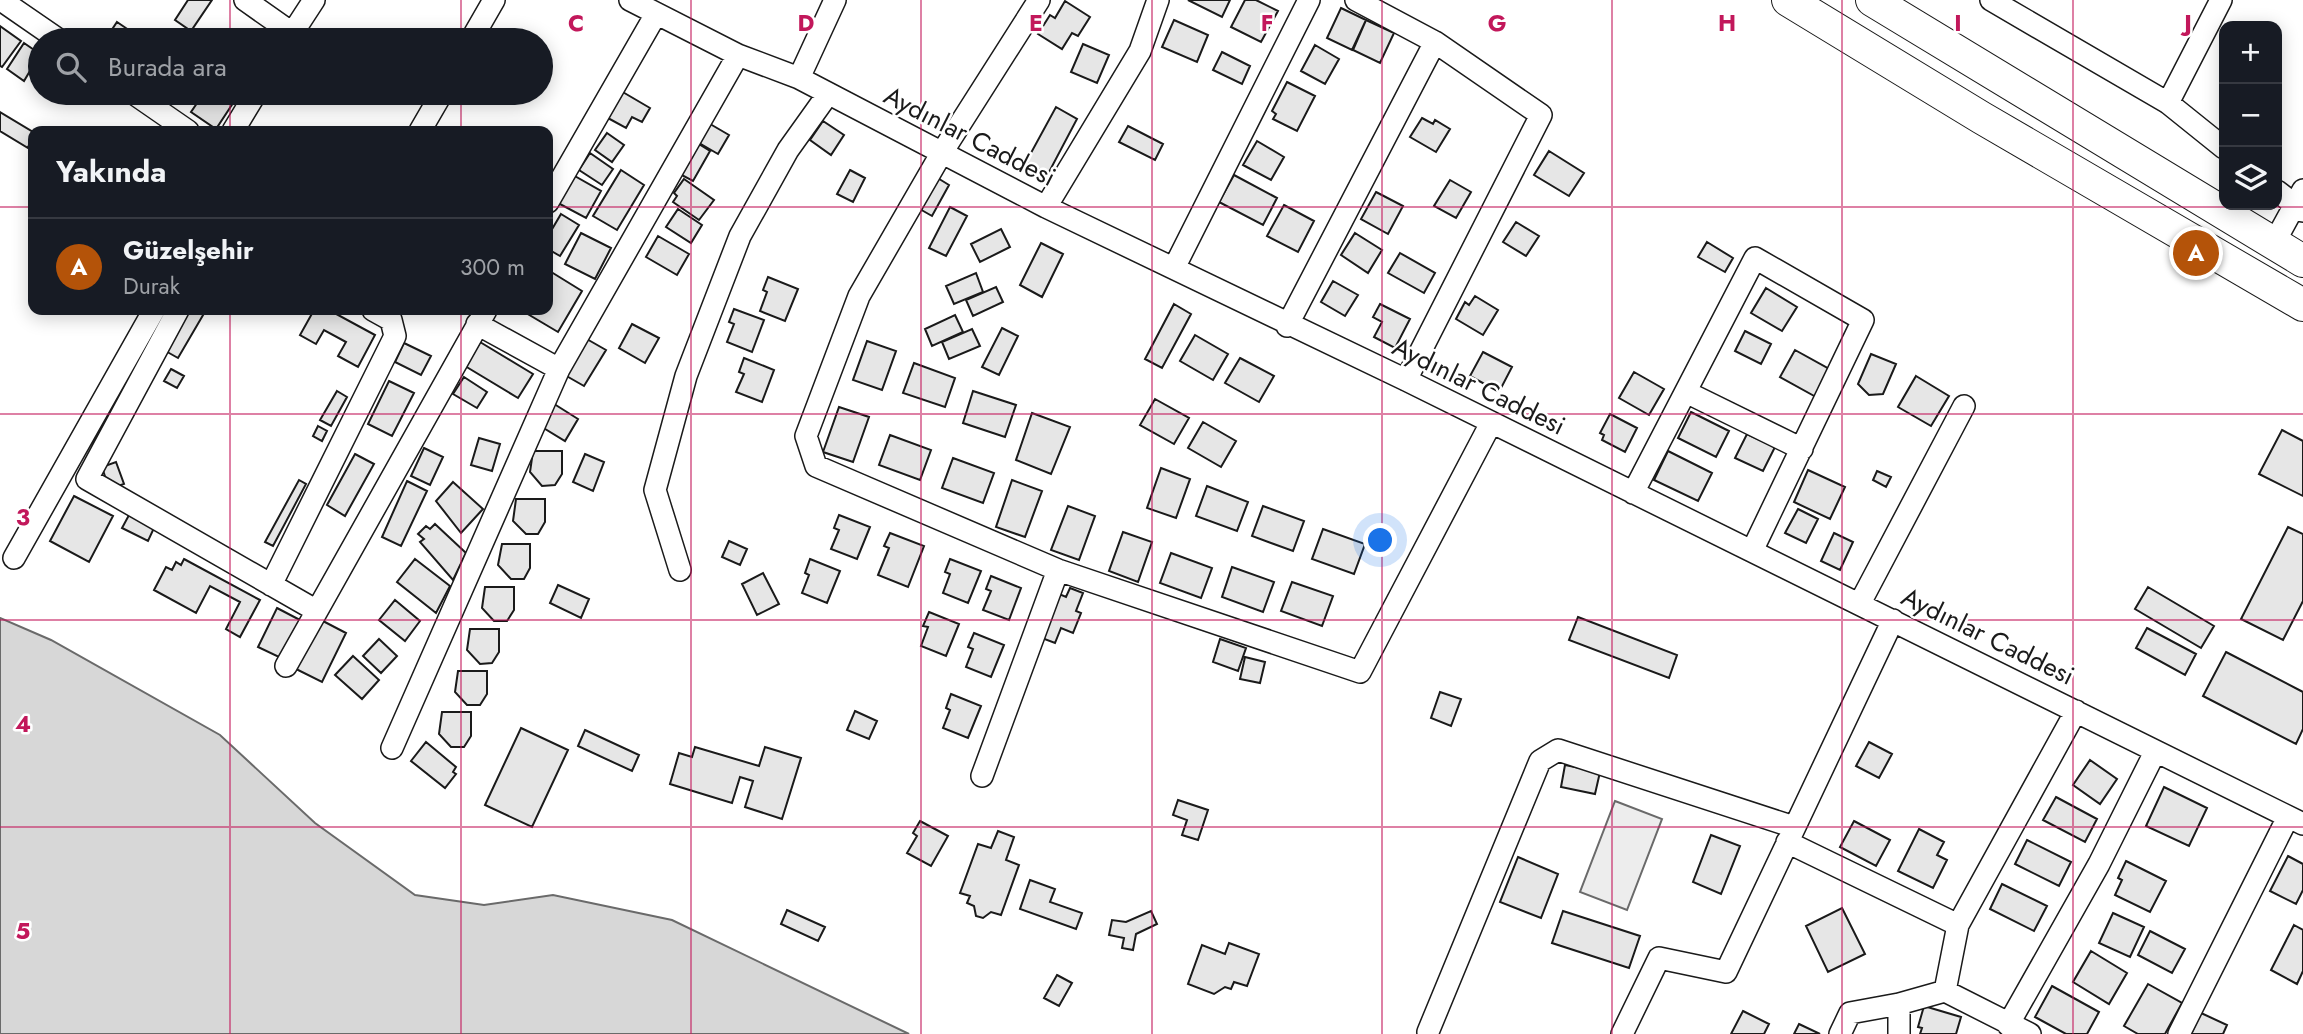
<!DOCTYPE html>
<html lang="tr">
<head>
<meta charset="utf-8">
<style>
  body { margin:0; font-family:Jost,sans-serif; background:#242831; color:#f1f3f6 }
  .controls { position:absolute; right:21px; top:21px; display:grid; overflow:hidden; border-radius:14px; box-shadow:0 4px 18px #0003 }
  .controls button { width:63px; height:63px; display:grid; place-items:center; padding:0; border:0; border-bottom:2px solid #363941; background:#171b24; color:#f1f3f6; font:35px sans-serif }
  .you { position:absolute; left:1381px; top:541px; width:24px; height:24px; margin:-18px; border:5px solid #fff; border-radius:50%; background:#1a73e8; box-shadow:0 0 0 10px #1a73e833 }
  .badge { display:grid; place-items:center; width:46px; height:46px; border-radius:50%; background:#b45309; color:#fff; font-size:23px; font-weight:700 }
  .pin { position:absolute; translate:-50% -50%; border:4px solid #fff; box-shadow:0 2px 7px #0006 }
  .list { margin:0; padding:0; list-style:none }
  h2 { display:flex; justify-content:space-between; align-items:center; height:91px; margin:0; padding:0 28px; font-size:30px }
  h2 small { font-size:23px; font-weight:400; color:#9ea1a6 }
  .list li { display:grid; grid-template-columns:46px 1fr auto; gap:21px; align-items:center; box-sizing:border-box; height:98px; padding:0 28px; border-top:2px solid #363941 }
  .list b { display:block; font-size:26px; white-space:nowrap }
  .list p { margin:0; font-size:23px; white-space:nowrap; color:#9ea1a6 }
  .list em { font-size:23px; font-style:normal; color:#9ea1a6 }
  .icon { flex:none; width:38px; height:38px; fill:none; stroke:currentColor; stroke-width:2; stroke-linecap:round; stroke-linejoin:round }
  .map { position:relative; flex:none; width:2303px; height:1034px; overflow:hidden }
  .search { position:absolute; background:#171b24; box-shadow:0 4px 18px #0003; left:28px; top:28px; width:525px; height:77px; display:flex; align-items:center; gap:18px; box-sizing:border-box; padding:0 24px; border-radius:38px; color:#9ea1a6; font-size:26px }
  .panel { position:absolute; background:#171b24; box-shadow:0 4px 18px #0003; left:28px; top:126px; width:525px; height:189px; border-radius:14px }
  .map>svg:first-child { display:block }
</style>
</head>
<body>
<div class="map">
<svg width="2303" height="1034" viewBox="0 0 2303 1034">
  <rect width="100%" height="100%" fill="#fff"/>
  <path fill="#ededed" stroke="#6a6a6a" stroke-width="2" d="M1615,801L1662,819L1627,910L1580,892Z"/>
  <path fill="#d7d7d7" stroke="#6a6a6a" stroke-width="2" d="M0,618L51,640L220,735L315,823L415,895L484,905L553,895L672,920L909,1034H0Z"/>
  <path fill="#e6e6e6" stroke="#1a1a1a" stroke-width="2" d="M188,0H212L191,31L175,20Z
    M1188,0H1230L1222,17Z
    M1245,0H1256L1278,11L1261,42L1231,27Z
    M1065,1L1090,17L1078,36L1072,33L1062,49L1038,34L1050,15L1055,18Z
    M1341,8L1366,20L1352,50L1327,38Z
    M1174,20L1208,35L1197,62L1162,47Z
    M1366,20L1394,33L1380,63L1353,50Z
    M117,22L142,39V40H105Z
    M0,26L21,41L2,67L0,66Z
    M24,43L40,54L24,81L7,69Z
    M1083,44L1109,55L1097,83L1071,72Z
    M1315,45L1339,59L1325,84L1301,71Z
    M1222,52L1250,66L1242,84L1213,70Z
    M1287,82L1315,96L1297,131L1273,119L1276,114L1272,111Z
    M621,91L650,108L642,122L632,117L626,128L606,117Z
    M204,93L239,94L216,129L191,112Z
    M1056,107L1077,119L1048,174L1026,162Z
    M0,112L33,132L28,148L0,131Z
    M1422,118L1433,124L1435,120L1450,129L1436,152L1410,137Z
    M705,121L729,135L718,154L694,140Z
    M823,121L844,135L831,155L810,140Z
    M1128,126L1163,144L1155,160L1119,142Z
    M607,133L624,145L612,162L595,150Z
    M694,141L710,151L693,181L676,172Z
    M1257,141L1284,157L1271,180L1243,165Z
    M1549,151L1584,173L1569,196L1534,175Z
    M590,153L613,169L602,185L579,170Z
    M621,170L644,185L617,230L593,216Z
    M850,170L865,178L853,202L837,194Z
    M573,175L601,191L586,218L558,203Z
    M1234,175L1277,198L1263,225L1219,202Z
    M936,177L949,185L932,216L918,208Z
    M684,179L714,200L699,220L673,202L677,196L674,193Z
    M1450,180L1471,192L1456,218L1434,206Z
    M1376,192L1403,206L1388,234L1361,219Z
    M1284,205L1314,221L1298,252L1267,236Z
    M950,207L967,216L946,256L929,248Z
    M678,209L702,225L691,243L666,227Z
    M561,214L579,225L560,256L548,249V236Z
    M1516,222L1539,236L1526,256L1503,242Z
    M1001,229L1010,247L980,262L971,244Z
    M581,233L611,248L595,279L565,264Z
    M1355,233L1382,250L1368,273L1341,255Z
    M658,236L689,254L677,275L646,257Z
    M1707,242L1733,258L1725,272L1698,257Z
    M1041,243L1063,254L1042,297L1020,285Z
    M1400,253L1435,273L1424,293L1388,273Z
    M548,270L582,291L558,332L521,310H548Z
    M976,273L983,292L954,304L946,286Z
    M768,277L798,289L785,321L760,311L767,292L763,290Z
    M1333,281L1358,295L1345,316L1321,302Z
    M996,287L1003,302L973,316L966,300Z
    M1766,288L1797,307L1782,331L1751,313Z
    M1475,296L1498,310L1483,335L1456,319L1465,302L1469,305Z
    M1174,304L1191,314L1162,368L1145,359Z
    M1380,304L1410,319L1395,348L1374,337L1382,322L1373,317Z
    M734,309L764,320L752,352L727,342L734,324L729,322Z
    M185,310H206L178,358L162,349Z
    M314,310H329L375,335L358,367L338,356L346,342L324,330L316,344L300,335Z
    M955,315L963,332L932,346L925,329Z
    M632,324L659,338L645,363L619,348Z
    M1002,328L1018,336L999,375L982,367Z
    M972,329L980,346L949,359L942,342Z
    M1745,331L1771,344L1761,364L1735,351Z
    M1195,335L1228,354L1213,380L1180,361Z
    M585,338L606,350L584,386L563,374Z
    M867,341L896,351L882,390L853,380Z
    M480,342L533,374L518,398L465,366Z
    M404,343L431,356L421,375L395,362Z
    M1795,350L1831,370L1816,397L1780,377Z
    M1483,352L1512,367L1499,392L1470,376Z
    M1871,354L1896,364L1883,394L1869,395L1858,384Z
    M744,358L774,370L762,402L736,392L744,374L739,372Z
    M1240,358L1274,376L1259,402L1225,383Z
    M914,363L955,378L945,407L903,393Z
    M171,369L184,376L177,388L164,381Z
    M1634,372L1664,389L1649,415L1619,398Z
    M1916,376L1949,396L1931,426L1898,407Z
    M464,377L487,392L477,408L453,394Z
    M389,381L414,393L392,436L368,424Z
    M337,391L347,397L331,426L320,420Z
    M973,391L1016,405L1005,437L963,423Z
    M1155,399L1189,418L1174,444L1140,425Z
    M551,402L578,419L565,441L537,424Z
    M839,407L869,417L853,462L823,452Z
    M1691,412L1729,431L1716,457L1678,438Z
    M1032,413L1070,427L1051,474L1016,460Z
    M1610,414L1637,428L1625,452L1602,440L1604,435L1600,433Z
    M1203,422L1236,441L1221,467L1188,448Z
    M318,426L327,431L322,441L313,436Z
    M2282,430L2303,441V496L2259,474Z
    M1747,434L1775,447L1763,471L1735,458Z
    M890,435L931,450L920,480L879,465Z
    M479,438L500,444L492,471L471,465Z
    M424,448L443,457L430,485L411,476Z
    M533,451H562V474L555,485L542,486L530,472Z
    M1668,451L1712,473L1698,501L1654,480Z
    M355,454L374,464L345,516L327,505Z
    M585,454L604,462L593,491L573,482Z
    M953,458L994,473L983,503L942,488Z
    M116,462L124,484L109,489L102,467Z
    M1161,468L1190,479L1176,518L1147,508Z
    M1808,470L1845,487L1830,519L1794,502Z
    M1877,471L1891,477L1886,487L1873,480Z
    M299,480L306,484L273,546L265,542Z
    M1012,480L1042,491L1025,537L996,527Z
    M407,481L427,491L401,546L382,537Z
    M453,482L483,509L461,533L436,501Z
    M1207,486L1248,502L1237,531L1196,516Z
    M74,496L113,516L89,562L50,541Z
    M516,499H545V522L538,534H526L513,521Z
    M1068,506L1095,516L1079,560L1051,550Z
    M1263,506L1304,521L1293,551L1252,536Z
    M1798,509L1818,519L1806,543L1785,533Z
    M129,515L154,528L148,541L122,528Z
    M839,515L870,527L857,559L831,549L839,530L834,528Z
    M435,524L466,553L453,580L420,542L424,539L418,534L426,526L430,529Z
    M2288,527L2303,534V601L2283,640L2241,619Z
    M1323,529L1365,544L1354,574L1312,559Z
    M1123,532L1152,542L1138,582L1109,571Z
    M890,533L924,546L908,587L878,575L889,548L884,546Z
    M1834,533L1853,542L1840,570L1821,561Z
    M729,541L747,549L740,565L722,557Z
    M502,544H530V568L524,579H511L498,565Z
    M1171,553L1212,568L1201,598L1160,583Z
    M184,559L260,600L240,637L226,629L240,602L210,586L196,613L154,590L166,567L172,570L176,562L181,565Z
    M415,559L450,586L436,613L397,582Z
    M810,559L840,571L827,603L802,593L809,575L805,573Z
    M950,559L981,571L968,603L943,593L950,574L945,572Z
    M1232,567L1274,582L1263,612L1222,597Z
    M763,573L779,604L757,615L742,584Z
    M991,576L1021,588L1009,620L983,610L991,591L986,589Z
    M1292,582L1333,596L1322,626L1281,611Z
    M558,585L589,599L581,618L550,603Z
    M485,587H514V610L507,621H494L482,608Z
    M2148,587L2214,626L2201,648L2135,609Z
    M1070,588L1083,593L1076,611L1081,613L1073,633L1061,628L1055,643L1039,637L1057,593L1066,597Z
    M395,600L420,621L405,641L379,620Z
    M277,608L300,620L281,658L258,647Z
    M929,612L959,624L946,656L921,646L928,627L923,626Z
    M1578,617L1677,655L1669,678L1569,640Z
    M321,620L346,633L322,682L296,669Z
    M2147,628L2196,654L2185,675L2136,648Z
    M470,629H499V652L492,663L480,664L467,650Z
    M974,633L1004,645L991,677L966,667L973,649L968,647Z
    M379,639L397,656L381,673L363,656Z
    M1220,639L1246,648L1238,671L1213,662Z
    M2226,652L2303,692V729L2296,744L2203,696Z
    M353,656L379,680L362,699L335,675Z
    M1245,657L1265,662L1260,683L1240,679Z
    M458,671H487V694L480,705H467L455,692Z
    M1440,692L1461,699L1451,726L1431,718Z
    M951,694L981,706L968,738L943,728L950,710L946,708Z
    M855,711L877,721L869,739L847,730Z
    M442,712H471V736L464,747H451L439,734Z
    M521,728L568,750L532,827L485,805Z
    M585,730L639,755L632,771L578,746Z
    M426,742L456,767L453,772L456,774L445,788L411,761Z
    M1869,742L1892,754L1879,778L1856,766Z
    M695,747L759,766L765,747L801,758L782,819L745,807L753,781L740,777L732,803L670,784L679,753L692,757Z
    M2090,760L2117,779L2100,804L2073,785Z
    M1565,765L1600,772L1595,794L1561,787Z
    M2164,787L2207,808L2189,846L2146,826Z
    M2056,797L2097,819L2085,842L2043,820Z
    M1178,800L1208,810L1198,840L1182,835L1187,820L1173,815Z
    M920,821L948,836L931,866L907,853L917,836L913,833Z
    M1854,821L1890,840L1876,866L1840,847Z
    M1919,829L1944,842L1937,855L1947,860L1933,888L1898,871Z
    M998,831L1014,837L1006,860L1019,865L1001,915L991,912L983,918L976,916L974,906L967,903L970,896L960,893L978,844L991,848Z
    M1711,835L1740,846L1721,894L1693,882Z
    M2027,840L2071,862L2059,886L2015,864Z
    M2288,856L2303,864V890L2296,904L2270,891Z
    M1518,857L1558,874L1541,918L1500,902Z
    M2126,861L2166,881L2150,912L2115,895L2122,880L2118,878Z
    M1030,880L1055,889L1050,902L1082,913L1076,929L1020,909Z
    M2002,884L2047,906L2034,931L1990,909Z
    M1842,908L1865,954L1828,972L1806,926Z
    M787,910L825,927L818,941L781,924Z
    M1151,911L1157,924L1136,934L1133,950L1122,948L1124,938L1109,935L1112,920L1126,922Z
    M1563,911L1640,936L1629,968L1552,943Z
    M2113,913L2144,927L2130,957L2099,943Z
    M2294,925L2303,930V971L2297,984L2271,970Z
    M2150,931L2185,949L2172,973L2138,955Z
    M1229,943L1259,954L1247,986L1234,982L1231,989L1225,987L1214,994L1188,984L1202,945L1225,954Z
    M2091,951L2127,973L2109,1004L2073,982Z
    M1057,975L1072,983L1059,1006L1044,998Z
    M2148,984L2182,1003L2165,1034H2138L2124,1026Z
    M2052,986L2099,1012L2087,1034H2066L2035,1017Z
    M1924,1006L1961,1017L1956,1034H1920L1922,1028L1918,1027Z
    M1743,1011L1769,1024L1764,1034H1731Z
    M2201,1013L2227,1025L2223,1034H2191Z
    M1799,1024L1820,1034H1794Z"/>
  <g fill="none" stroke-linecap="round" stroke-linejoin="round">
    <g stroke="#1a1a1a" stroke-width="24">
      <path id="minor" d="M1,0L59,40
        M245,0L292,33
        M630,0L738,55L799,78L1046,207L1406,380L2303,824
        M1039,0L941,154L859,296L806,436L816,466L1058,570L1360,672L1491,423
        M1356,0L1435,42L1541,115L1406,380
        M1991,0L2168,103L2224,148
        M288,40L314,0
        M471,40L494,0
        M799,78L835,0
        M133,93L188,131
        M2168,103L2221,0
        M233,131L256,93
        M420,131L442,93
        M2277,191L2303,211
        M548,202L656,14
        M1046,207L1140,51L1158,0
        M2274,243L2303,190
        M1174,268L1309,0
        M178,310L87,479L317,611
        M1287,326L1435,42
        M559,369L738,55
        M1686,392L1802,449
        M1633,493L1755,258L1863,320L1752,551
        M14,558L154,310
        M680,570L655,490L686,376L740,236L788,150L828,94
        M271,585L395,336L391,320L373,310
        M1860,603L1964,406
        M286,666L486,310
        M392,748L559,369L477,324
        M982,776L1058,570
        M1787,842L1958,925
        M1945,991L2030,1034
        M2008,1025L2099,864L2155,752
        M1428,1032L1540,761L1558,750L1794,827
        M1622,1034L1659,958L1726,972L1893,620
        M1840,1034L1850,1013L1899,1004
        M1899,1034V1004L1945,991L1958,925L2076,711
        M2179,1034L2288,817"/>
    </g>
    <g stroke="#1a1a1a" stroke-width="34">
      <path id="highway" d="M1788,0L1982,118L2303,305
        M1872,0L2303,261"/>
    </g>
    <use href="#minor" stroke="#fff" stroke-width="21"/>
    <use href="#highway" stroke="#fff" stroke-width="32"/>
  </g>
  <path fill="none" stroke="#c2185b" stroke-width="2" stroke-opacity="0.55" d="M230,0V40M461,0V40M691,0V1034M921,0V1034M1152,0V1034M1382,0V1034M1612,0V1034M1842,0V1034M2073,0V1034M230,93V131M461,93V131M0,207H33M548,207H2303M230,310V1034M461,310V1034M0,414H2303M0,620H2303M0,827H2303"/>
  <g text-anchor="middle" stroke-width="5" stroke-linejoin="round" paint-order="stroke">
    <g font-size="26" fill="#1a1a1a" stroke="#fff">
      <text transform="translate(970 136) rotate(27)" y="9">Aydınlar Caddesi</text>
      <text transform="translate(1479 386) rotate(26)" y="9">Aydınlar Caddesi</text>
      <text transform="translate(1988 636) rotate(26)" y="9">Aydınlar Caddesi</text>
    </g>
  </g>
  <g font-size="23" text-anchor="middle" font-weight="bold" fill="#c2185b" stroke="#fff" stroke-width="5" stroke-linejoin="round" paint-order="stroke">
    <text x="576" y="31">C</text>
    <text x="806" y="31">D</text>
    <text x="1036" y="31">E</text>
    <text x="1267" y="31">F</text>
    <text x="1497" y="31">G</text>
    <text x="1727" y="31">H</text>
    <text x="1958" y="31">I</text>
    <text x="2188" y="31">J</text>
    <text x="23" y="525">3</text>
    <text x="23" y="732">4</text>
    <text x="23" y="939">5</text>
  </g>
</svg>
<div class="controls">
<button>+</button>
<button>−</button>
<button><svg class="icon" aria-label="layers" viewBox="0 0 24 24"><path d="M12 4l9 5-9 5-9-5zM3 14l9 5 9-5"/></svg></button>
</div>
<div class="you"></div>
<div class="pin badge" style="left:2196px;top:253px">A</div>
<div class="search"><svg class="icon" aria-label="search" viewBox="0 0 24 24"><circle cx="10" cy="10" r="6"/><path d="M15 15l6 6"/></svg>Burada ara</div>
<section class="panel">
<h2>Yakında<small></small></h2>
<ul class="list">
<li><span class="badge">A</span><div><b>Güzelşehir</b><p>Durak</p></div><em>300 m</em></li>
</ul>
</section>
</div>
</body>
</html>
